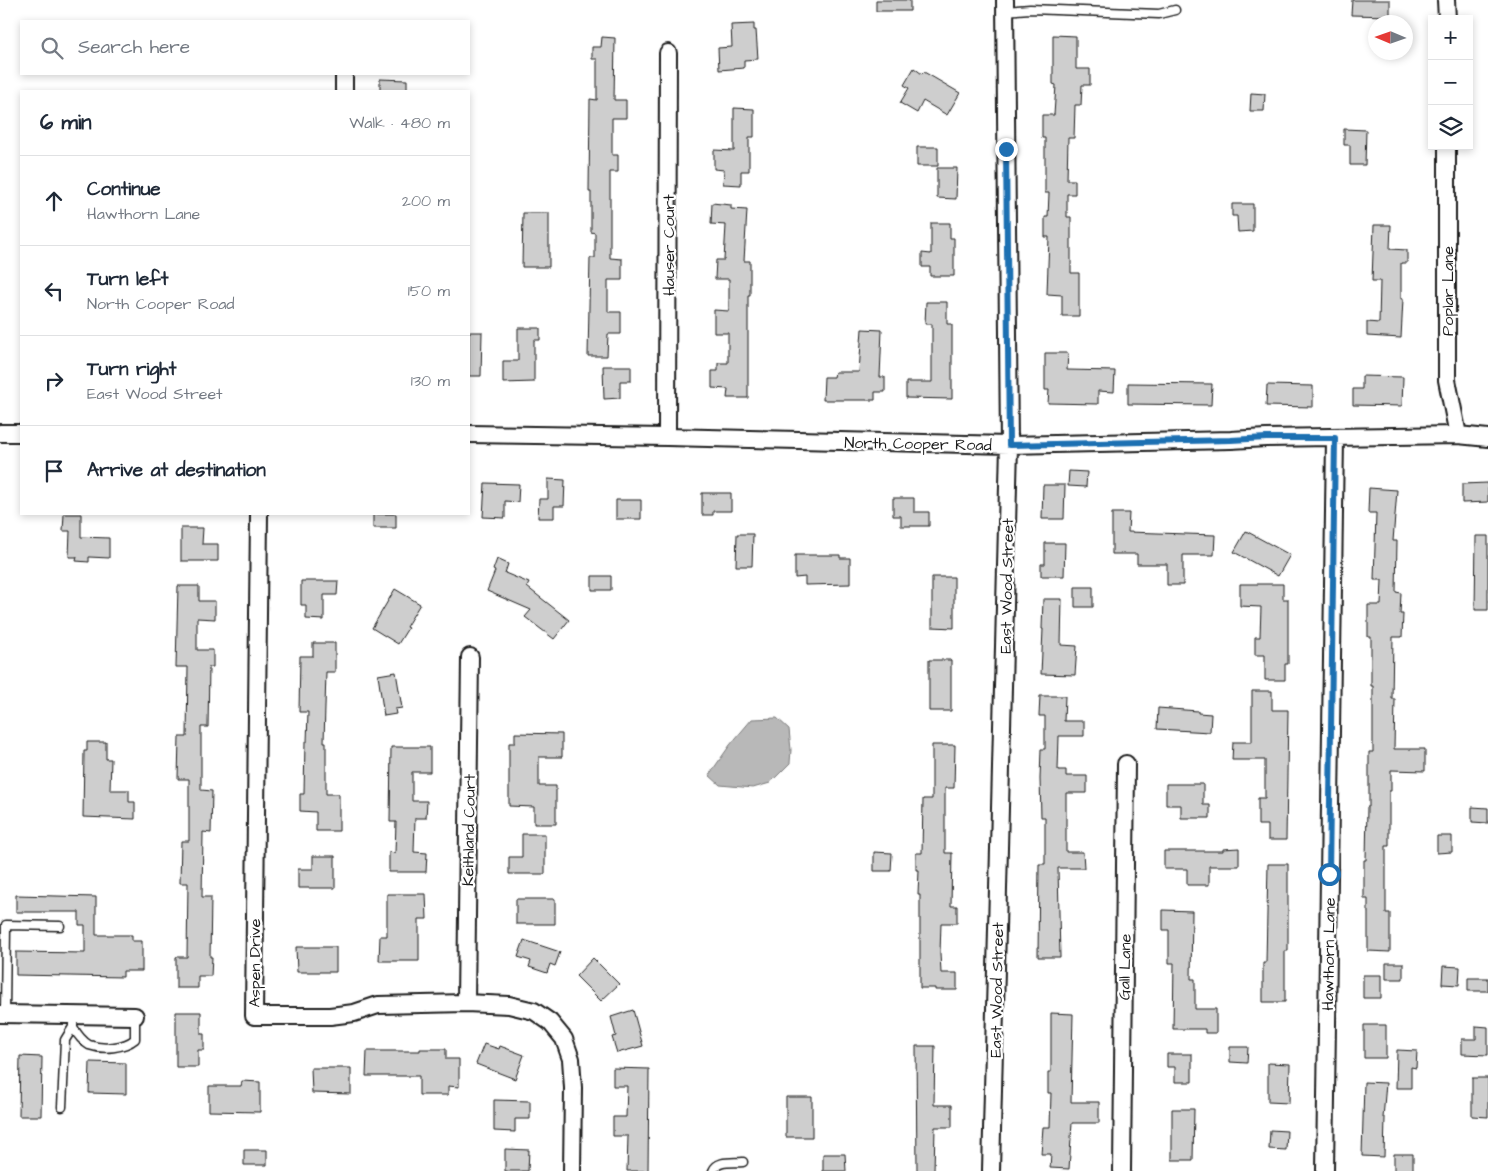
<!DOCTYPE html>
<html lang="en">
<head>
<meta charset="utf-8">
<style>
  body { margin:0; font-family:"Architects Daughter",sans-serif; background:#f6f6f7; color:#1f2937 }
  .controls { position:absolute; right:15px; top:15px; display:grid; overflow:hidden; border-radius:0px; box-shadow:0 2px 8px #0003 }
  .controls button { width:45px; height:45px; display:grid; place-items:center; padding:0; border:0; border-bottom:1px solid #e0e1e3; background:#fff; color:#1f2937; font:25px sans-serif }
  .compass { position:absolute; left:1368px; top:15px; width:45px; height:45px; border-radius:50%; background:#fff; box-shadow:0 2px 8px #0003; rotate:272deg }
  .stop { position:absolute; width:15px; height:15px; margin:-11px; border:4px solid #1f6fb2; border-radius:50%; background:#fff }
  .stop.end { background:#1f6fb2; border-color:#fff; box-shadow:0 1px 5px #0008 }
  .list { margin:0; padding:0; list-style:none }
  h2 { display:flex; justify-content:space-between; align-items:center; height:65px; margin:0; padding:0 20px; font-size:21px }
  h2 small { font-size:16px; font-weight:400; color:#747a83 }
  .list li { display:grid; grid-template-columns:32px 1fr auto; gap:15px; align-items:center; box-sizing:border-box; height:90px; padding:0 20px; border-top:1px solid #e0e1e3 }
  .list b { display:block; font-size:19px; white-space:nowrap }
  .list p { margin:0; font-size:16px; white-space:nowrap; color:#747a83 }
  .list em { font-size:16px; font-style:normal; color:#747a83 }
  .icon { flex:none; width:28px; height:28px; fill:none; stroke:currentColor; stroke-width:2; stroke-linecap:round; stroke-linejoin:round }
  .map { position:relative; flex:none; width:1488px; height:1171px; overflow:hidden }
  .search { position:absolute; background:#fff; box-shadow:0 2px 8px #0003; left:20px; top:20px; width:450px; height:55px; display:flex; align-items:center; gap:12px; box-sizing:border-box; padding:0 18px; border-radius:0px; color:#747a83; font-size:19px }
  .panel { position:absolute; background:#fff; box-shadow:0 2px 8px #0003; left:20px; top:90px; width:450px; height:425px; border-radius:0px }
  .map>svg:first-child { display:block }
</style>
</head>
<body>
<div class="map">
<svg width="1488" height="1171" viewBox="0 0 1488 1171">
  <rect width="100%" height="100%" fill="#fff"/>
  <filter id="ink" filterUnits="userSpaceOnUse"><feTurbulence type="fractalNoise" baseFrequency=".02" numOctaves="2"/><feDisplacementMap in="SourceGraphic" scale="10" xChannelSelector="R" yChannelSelector="G"/><feConvolveMatrix kernelMatrix="1 2 1 2 8 2 1 2 1" color-interpolation-filters="sRGB"/></filter>
  <g filter="url(#ink)">
    <path fill="#b8b8b8" stroke="#7a7a7a" d="M777,718L789,729L791,750L790,763L770,783L753,788L720,785L709,775L730,745L752,719Z"/>
    <path fill="#cecece" stroke="#1c1c1c" d="M876,0H910V11H876Z
      M1352,0H1390V16L1351,15Z
      M754,24V30H756L758,59L744,60V68L719,70L718,48L732,47L731,25Z
      M1053,35L1076,36V69H1090V85H1082L1081,105H1075L1074,138H1068L1067,180H1075V194H1067V217H1071V273H1079V316H1062V295L1047,294L1049,237H1045V217H1048L1049,193H1045V138H1042V115H1054L1056,85L1053,84Z
      M602,37L615,38L614,100H626V118H612V155H618V172H610V258L622,259V280H608V312H621V334H608L607,356H588L590,258H595V233L591,232V192H589L590,99L597,100V59H592V47H601Z
      M914,68L922,74L924,72L960,93L947,115L923,101L917,113L900,103L909,88L904,85Z
      M380,79L407,80V91H380Z
      M1251,93L1265,94L1264,111H1250Z
      M734,108L754,109V137H749V171H741V185L723,184L724,170L714,169V150L734,151Z
      M1344,129L1366,130L1365,165H1350V145H1344Z
      M917,147H938V166H917Z
      M937,168H957L956,199L937,198Z
      M712,203L731,205V209L747,210L744,261H750V295H748V398H727L728,389L712,388V371H718V363H728V333H714V310L729,311V279H715L716,260H724L726,225L711,224Z
      M1232,204H1253V231L1238,232L1237,216H1232Z
      M523,213H549V267H522Z
      M931,223H950V238H954V276H930V267H922V253L931,254Z
      M1374,225H1391L1390,249L1407,250V263H1401V299H1403L1401,338L1367,336V322L1379,323L1380,281H1372Z
      M926,302H947V324H952V399L906,398V382H932V324H925Z
      M518,328H540V340H534V382L503,383V361H518Z
      M862,329L882,330L880,377H885V392H875V400H823L824,377H834L835,372H859Z
      M469,332H482L481,376H469Z
      M1045,353H1068L1067,370L1115,371L1114,392L1098,391V404L1048,403L1049,390H1045Z
      M603,366H631V381H620V398L604,399Z
      M1362,376L1403,377L1402,406L1353,405V389H1362Z
      M1128,383L1212,384L1211,405L1128,404Z
      M1267,385L1313,386V407L1266,406Z
      M1069,471L1087,472L1086,487L1068,486Z
      M548,479L565,480L564,506H554V518H538L539,499H548Z
      M485,483L519,484L518,502L505,501V518L483,517Z
      M1488,483V502L1462,503V484Z
      M1043,485H1065L1064,519H1042Z
      M1369,488L1397,490L1393,541H1397L1396,592L1401,593L1400,614H1403L1402,637H1393L1392,699H1395L1394,749H1425V771L1391,770V791H1389V846H1386V913H1390V952L1368,951V899H1364V860H1366L1367,807H1369V752H1373V686H1371V637H1368V605H1381L1382,580H1374L1376,513H1368Z
      M702,493H731V511H713V515H702Z
      M893,498H914V512H929V526H901V516H893Z
      M616,500H641V519H616Z
      M1112,513H1129L1128,532L1215,535L1214,555H1183V585H1167V564H1137V554H1112Z
      M64,514H81V537L109,538V558L89,557V562L76,561L77,557H69L70,531H63Z
      M373,514H396V528H373Z
      M181,528H203L202,544H218V561H181Z
      M1246,531L1290,555L1278,576L1234,552Z
      M737,534H753L752,566H736Z
      M1476,536H1488V610H1475Z
      M1045,543H1065L1064,576H1041V564H1045Z
      M795,555H840V558H850V584L805,585V577L795,578Z
      M497,559L508,564L505,573L529,583L527,587L569,620L554,639L525,617L531,610L487,591L495,571L493,570Z
      M592,576H611V590H592Z
      M932,577H954V628L932,627Z
      M301,581H338L337,595H324V620L306,619V605H301Z
      M1240,584H1283V599H1288V664H1285V680H1265V655H1255V637H1260L1261,607L1240,606Z
      M178,586H199V601H215V619L197,618V650H213V667H209L208,727H201V790L212,791L211,833L203,832L202,897H211L210,957H212L211,976H198V988H176V957H187L188,883H180L181,841H189V779H178L179,737H187L188,667H176Z
      M1075,587H1093V607H1075Z
      M395,589L420,604L406,627L408,628L398,644L372,628Z
      M1043,599H1062L1061,645L1077,646L1075,675L1041,674L1043,629H1042Z
      M313,643H335V672H326L324,742H326V794H339V831H316V812L300,811V794H304L305,742H307L308,712H299L300,656H313Z
      M929,660H951V711H929Z
      M396,672L402,708L395,709L396,714L384,716L378,675Z
      M1252,691H1272V710H1288L1286,840H1268V825H1258V798H1265V760H1232L1233,742H1252Z
      M1040,696H1065L1064,721H1084V736H1059L1058,770H1066V776H1087V793H1066V852H1083L1084,868H1058L1060,957H1038L1039,864H1045V817H1041L1040,779L1041,749H1045V716H1039Z
      M1158,708L1198,711V713L1211,714L1210,732L1157,729Z
      M515,733L562,734V757H539V786H556V824H534V807L509,806V743H515Z
      M87,742H106V759H111L110,790H129V802H135V819L83,817L84,751H87Z
      M932,745H955L954,788H945V853H952L951,906H957V923H941L940,953L941,973H957V990H935V988H920V895H918L919,870H916V853H922L923,799H932Z
      M391,747H430V772H412V801H427L426,818H415L414,852L427,853L426,872H389V852L395,853L396,822H390Z
      M1166,784H1203V805H1210V818H1181V805H1166Z
      M1472,807L1488,808V823L1472,822Z
      M522,834H545V874H509V857H522Z
      M1437,836H1452V852L1437,853Z
      M1239,848V866H1209V885H1187V869H1164V851H1223V849Z
      M874,852L892,853L891,871H874Z
      M313,856H335V888H298V869H313Z
      M1268,864H1288V951H1285V1002H1263V963H1266Z
      M387,894H426L427,919H419V961H379L380,936H387Z
      M16,895L96,897V935H132V941H142V971H123V977L16,975V952L85,953V925H79V912H16Z
      M516,899H555V924H516Z
      M1163,910L1192,911L1191,979H1195V1009H1216V1033H1205V1029H1173L1174,963H1169V930H1163Z
      M524,940L560,952L555,966L550,964L547,973L529,967L531,961L518,957Z
      M296,947H336V972H297Z
      M593,958L619,984L601,1001L576,976Z
      M1386,963H1403V979H1386Z
      M1443,966L1460,967L1459,985L1442,984Z
      M1363,975H1381V998H1363Z
      M1468,978H1488V991H1468Z
      M633,1010L643,1046L617,1053L612,1037L616,1036L611,1017Z
      M176,1012H201V1034H204V1050H198V1067H176Z
      M1051,1013L1073,1014L1071,1102H1099V1123H1072L1069,1169L1050,1168L1051,1154H1041L1043,1127H1050L1051,1093H1048V1072H1051Z
      M1364,1025H1386V1058H1364Z
      M1476,1026L1488,1027V1055L1462,1054V1039H1476Z
      M484,1044L499,1049L500,1046L524,1055L515,1079L476,1064Z
      M916,1046H935L934,1105H952V1127H935L934,1171H917Z
      M1230,1047H1248L1247,1063L1230,1062Z
      M420,1049H446V1059H459V1087L448,1086V1095H419V1076H366L367,1051H420Z
      M1397,1050L1417,1051L1416,1068L1411,1067V1088H1396Z
      M1167,1054H1192V1082H1175V1067H1167Z
      M20,1056L42,1057L41,1116H19Z
      M90,1062L126,1063V1094L89,1093Z
      M1268,1063L1290,1064L1289,1103L1268,1102Z
      M311,1068H351V1094L312,1093Z
      M613,1068L649,1069L648,1171H627L628,1136H613V1117H626L627,1086H613Z
      M1472,1078H1488V1117L1472,1116Z
      M242,1081L260,1082V1112L209,1111V1086H241Z
      M1364,1082L1386,1083L1383,1118H1385L1384,1157L1362,1156Z
      M786,1097H812V1137H786Z
      M494,1100L530,1101V1119H515V1132L494,1131Z
      M1172,1109H1194L1193,1160H1172Z
      M1270,1130L1287,1131L1286,1150L1269,1149Z
      M505,1149L529,1150L528,1171H505Z
      M244,1150H267V1165H244Z
      M823,1154H845L846,1171H823Z
      M1394,1154H1413V1171H1394Z"/>
    <g fill="none" stroke-linecap="round" stroke-linejoin="round">
      <g stroke="#1c1c1c" stroke-width="11">
        <path id="lane" d="M1005,11L1030,9L1159,14L1175,10
          M5,1014L6,925L60,926
          M73,1027C77,1034 82,1041 89,1045C103,1050 124,1048 135,1039V1016
          M62,1107L65,1040L73,1027V1024
          M713,1171C717,1160 732,1163 743,1162"/>
      </g>
      <g stroke="#1c1c1c" stroke-width="20">
        <path id="street" d="M1446,0L1447,19
          M344,91V74
          M1447,146V380L1458,435
          M0,433H21
          M469,434L667,437L1009,445L1231,440L1266,438L1458,435L1488,438
          M667,437L668,53
          M259,514L254,1016H330L354,1013L378,1005L466,1003L509,1005L534,1011L550,1022L564,1039L571,1059L573,1088L572,1171
          M466,1003L470,657
          M0,1014L135,1016
          M991,1171L1009,445L1005,0
          M1122,1171L1126,764
          M1325,1171L1335,438"/>
      </g>
      <use href="#lane" stroke="#fff" stroke-width="8"/>
      <use href="#street" stroke="#fff" stroke-width="16"/>
    </g>
  </g>
  <g fill="none" stroke-linecap="round" stroke-linejoin="round" filter="url(#ink)">
    <path stroke="#1f6fb2" stroke-width="6" d="M1006,149L1009,445L1231,440L1266,438H1335L1329,874"/>
  </g>
  <g text-anchor="middle" stroke-width="4.5" stroke-linejoin="round" paint-order="stroke">
    <g font-size="16" fill="#1c1c1c" stroke="#fff">
      <text transform="translate(668 245) rotate(-90)" y="6">Hauser Court</text>
      <text transform="translate(1447 291) rotate(-90)" y="6">Poplar Lane</text>
      <text transform="translate(918 443) rotate(1)" y="6">North Cooper Road</text>
      <text transform="translate(1006 586) rotate(-89)" y="6">East Wood Street</text>
      <text transform="translate(468 830) rotate(-89)" y="6">Keithland Court</text>
      <text transform="translate(1328 954) rotate(-89)" y="6">Hawthorn Lane</text>
      <text transform="translate(254 963) rotate(-90)" y="6">Aspen Drive</text>
      <text transform="translate(1124 967) rotate(-89)" y="6">Gall Lane</text>
      <text transform="translate(996 990) rotate(-89)" y="6">East Wood Street</text>
    </g>
  </g>
</svg>
<div class="controls">
<button>+</button>
<button>−</button>
<button><svg class="icon" aria-label="layers" viewBox="0 0 24 24"><path d="M12 4l9 5-9 5-9-5zM3 14l9 5 9-5"/></svg></button>
</div>
<svg class="compass" viewBox="-18 -18 36 36"><path d="M0-13l5 13h-10z" fill="#e53935"/><path d="M0 13l5-13h-10z" fill="#747a83"/></svg>
<div class="stop" style="left:1329px;top:874px"></div>
<div class="stop end" style="left:1006px;top:149px"></div>
<div class="search"><svg class="icon" aria-label="search" viewBox="0 0 24 24"><circle cx="10" cy="10" r="6"/><path d="M15 15l6 6"/></svg>Search here</div>
<section class="panel">
<h2>6 min<small>Walk · 480 m</small></h2>
<ul class="list">
<li><svg class="icon" aria-label="ahead" viewBox="0 0 24 24"><path d="M12 20V5M6 11l6-6 6 6"/></svg><div><b>Continue</b><p>Hawthorn Lane</p></div><em>200 m</em></li>
<li><svg class="icon" aria-label="left" viewBox="0 0 24 24"><path d="M17 20v-9H6M10 6l-5 5 5 5"/></svg><div><b>Turn left</b><p>North Cooper Road</p></div><em>150 m</em></li>
<li><svg class="icon" aria-label="right" viewBox="0 0 24 24"><path d="M7 20v-9h11M14 6l5 5-5 5"/></svg><div><b>Turn right</b><p>East Wood Street</p></div><em>130 m</em></li>
<li><svg class="icon" aria-label="arrive" viewBox="0 0 24 24"><path d="M6 21V4h12l-3 4 3 4H6"/></svg><div><b>Arrive at destination</b></div></li>
</ul>
</section>
</div>
</body>
</html>
